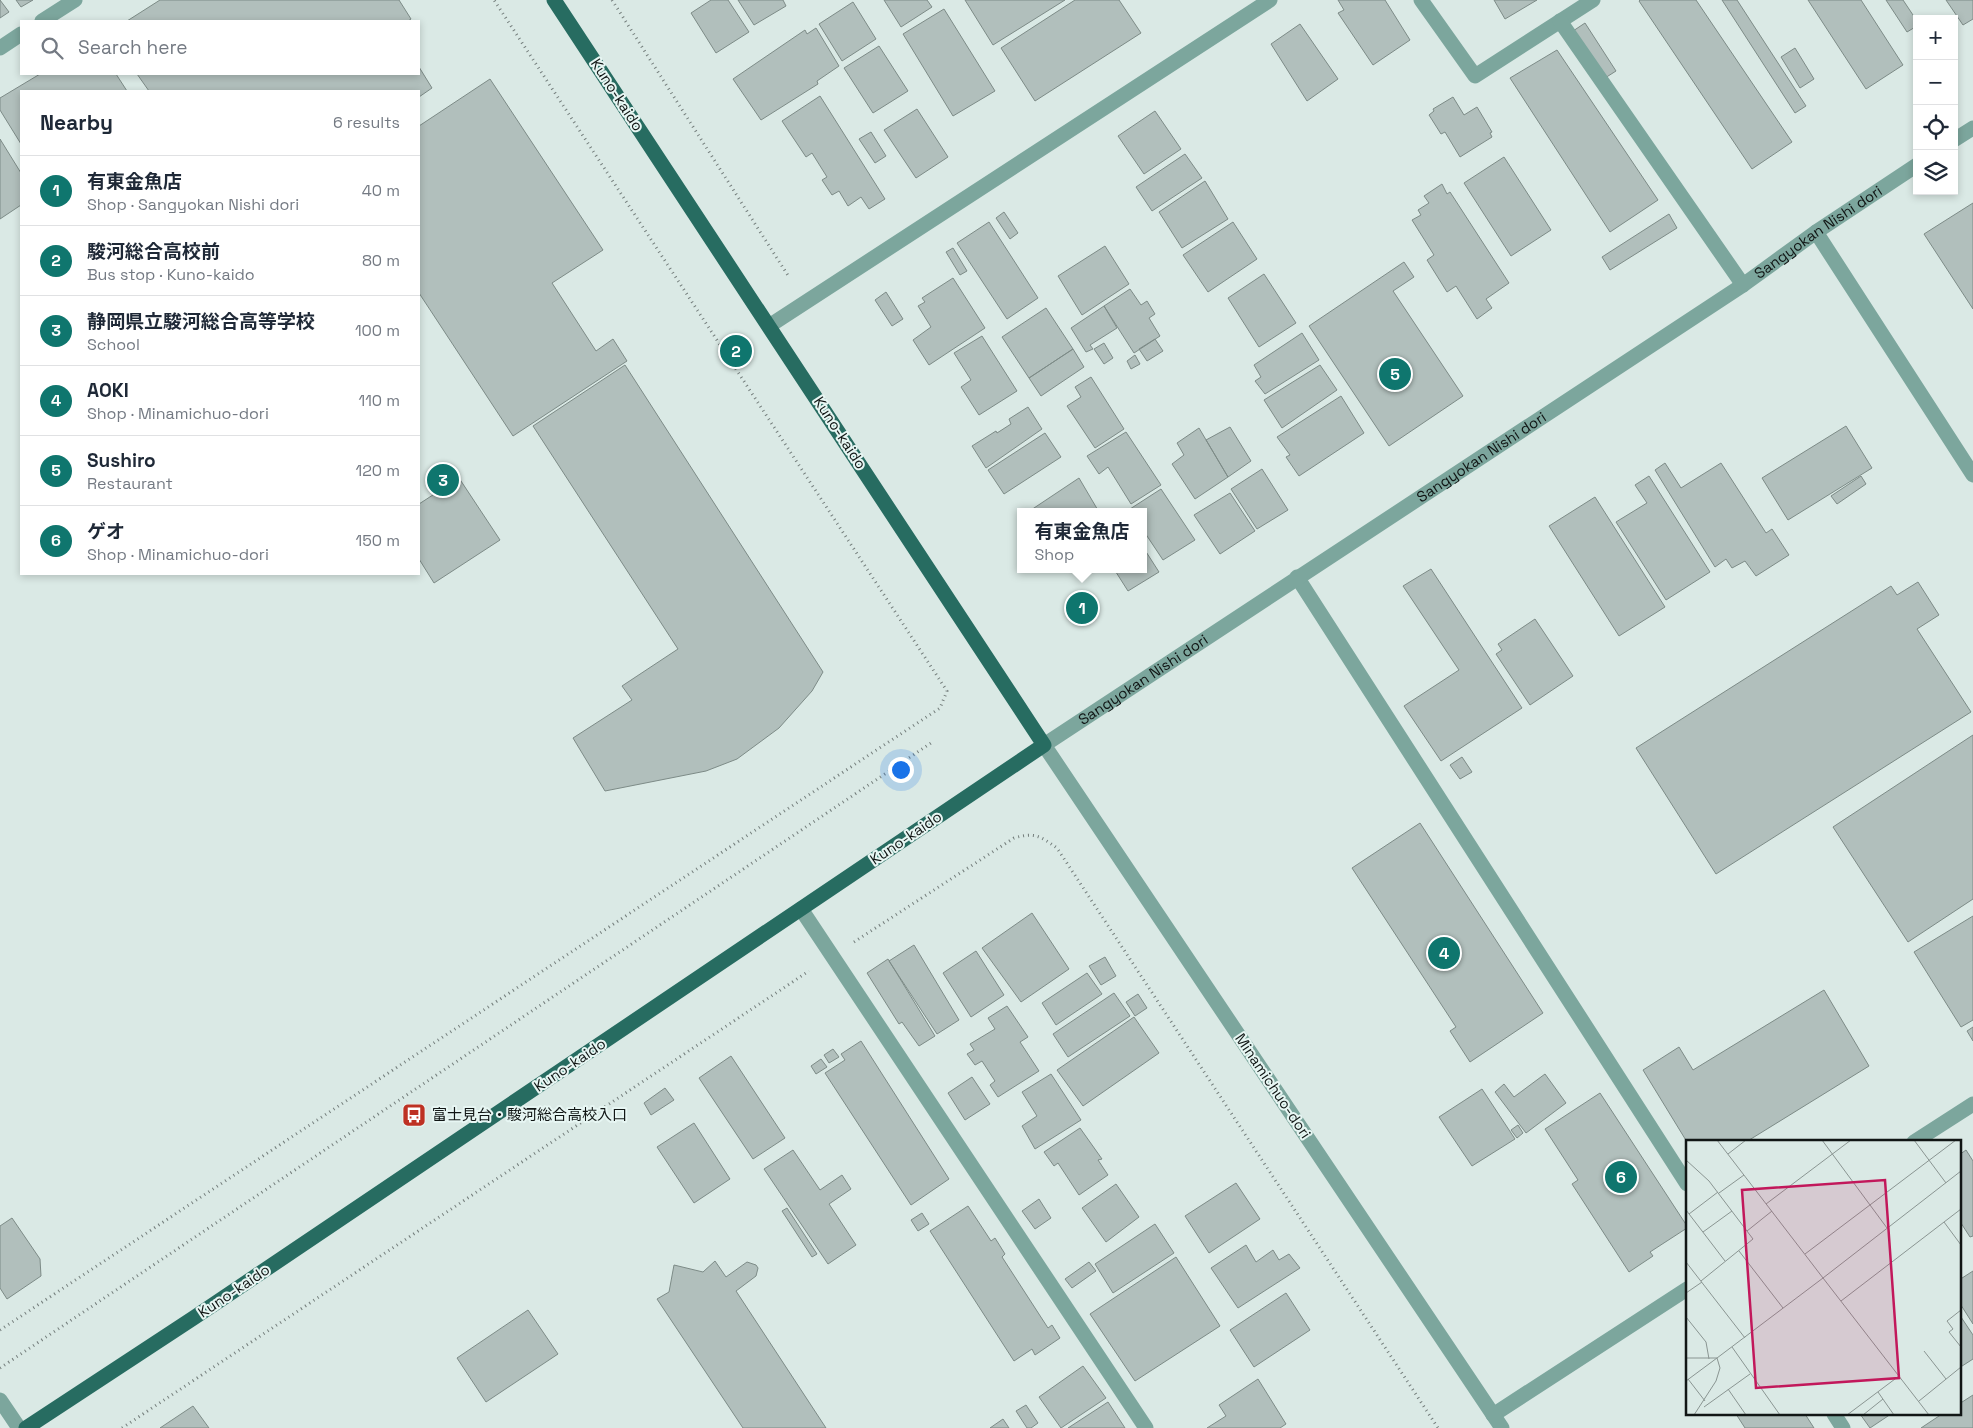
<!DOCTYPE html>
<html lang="en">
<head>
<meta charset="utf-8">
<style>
  body { margin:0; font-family:"Space Grotesk","Noto Sans JP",sans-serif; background:#f2f2f3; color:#1f2937 }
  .controls { position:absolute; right:15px; top:15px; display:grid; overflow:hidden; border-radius:0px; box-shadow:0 2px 8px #0003 }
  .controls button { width:45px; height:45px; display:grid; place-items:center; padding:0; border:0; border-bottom:1px solid #e0e1e3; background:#fff; color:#1f2937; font:25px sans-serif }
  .you { position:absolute; left:900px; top:769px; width:18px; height:18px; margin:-12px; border:4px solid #fff; border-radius:50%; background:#1a73e8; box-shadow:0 0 0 8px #1a73e833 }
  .badge { display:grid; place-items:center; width:32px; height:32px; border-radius:50%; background:#0f766e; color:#fff; font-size:16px; font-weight:700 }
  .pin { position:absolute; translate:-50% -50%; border:2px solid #fff; box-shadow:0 1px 5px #0006 }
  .popup { position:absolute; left:1017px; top:508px; width:130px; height:65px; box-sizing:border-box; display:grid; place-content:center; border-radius:0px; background:#fff; filter:drop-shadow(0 1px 4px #0005); font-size:16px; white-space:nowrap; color:#747a83 }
  .popup b { font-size:19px; color:#1f2937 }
  .popup::after { content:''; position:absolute; left:50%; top:100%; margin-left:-10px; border:10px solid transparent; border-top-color:#fff }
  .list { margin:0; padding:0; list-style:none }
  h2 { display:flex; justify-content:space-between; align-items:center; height:65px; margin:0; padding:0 20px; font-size:21px }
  h2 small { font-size:16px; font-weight:400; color:#747a83 }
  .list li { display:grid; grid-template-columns:32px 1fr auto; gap:15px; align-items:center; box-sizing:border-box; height:70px; padding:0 20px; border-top:1px solid #e0e1e3 }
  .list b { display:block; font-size:19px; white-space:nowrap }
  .list p { margin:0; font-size:16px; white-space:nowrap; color:#747a83 }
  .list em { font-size:16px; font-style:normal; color:#747a83 }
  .icon { flex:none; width:28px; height:28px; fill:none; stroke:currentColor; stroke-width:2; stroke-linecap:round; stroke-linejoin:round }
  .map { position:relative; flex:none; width:1973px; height:1428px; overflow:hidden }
  .search { position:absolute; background:#fff; box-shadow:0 2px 8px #0003; left:20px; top:20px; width:400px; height:55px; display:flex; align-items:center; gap:12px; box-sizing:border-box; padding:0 18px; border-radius:0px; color:#747a83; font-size:19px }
  .panel { position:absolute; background:#fff; box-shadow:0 2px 8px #0003; left:20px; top:90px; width:400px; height:485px; border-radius:0px }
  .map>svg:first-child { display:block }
</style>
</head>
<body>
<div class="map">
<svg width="1973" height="1428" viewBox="0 0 1973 1428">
  <rect width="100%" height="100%" fill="#dae9e5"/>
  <path fill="#b1bfbc" stroke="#7d8b87" d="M0,0L9,12L0,18Z
    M16,0H33L21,7Z
    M160,0H399L411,19L408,21H127Z
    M711,0H728L749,32L716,53L691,13Z
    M738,0H783L786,6L754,25Z
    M884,0H927L932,7L901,27Z
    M965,0H1065L993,45Z
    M1075,0H1119L1141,33L1035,101L1001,48Z
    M1338,0H1385L1410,40L1373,65L1338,13L1344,10Z
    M1494,0H1537L1505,19Z
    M1640,0H1696L1792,142L1752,169L1639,1Z
    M1722,0H1737L1806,106L1795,113Z
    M1808,0H1861L1903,65L1866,89Z
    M1886,0H1903L1917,21V26L1907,32Z
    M1946,0H1973V19L1963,25Z
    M853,2L876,39L842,61L819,24Z
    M944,9L995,91L953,116L903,34Z
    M1585,23L1616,71L1605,78L1573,31Z
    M1300,24L1338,79L1307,101L1271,44Z
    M816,28L839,66L817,81L818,84L761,120L733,79L805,30L807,34Z
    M879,46L908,91L873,113L844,68Z
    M1795,48L1814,79L1800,88L1781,57Z
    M1557,50L1658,200L1610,232L1510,78Z
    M419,67L432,88L419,97V91H149L137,74H419Z
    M40,74H116L127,91H21V144L0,110V98Z
    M490,79L603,250L552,283L596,351L613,339L627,361L513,436L419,293V126Z
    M820,96L885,199L869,209L861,197L848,206L839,191L832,195L822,180L827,177L812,153L806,157L782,121Z
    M1453,97L1464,115L1477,107L1492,132L1490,133L1492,137L1460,157L1445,132L1441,134L1429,115L1434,111L1433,109Z
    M917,109L948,157L916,178L884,130Z
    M1155,111L1181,149L1144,174L1118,136Z
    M871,132L886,156L875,163L859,139Z
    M0,139L21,173V205L0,219Z
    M1185,154L1202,178L1152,211L1136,187Z
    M1504,157L1551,230L1511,256L1464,183Z
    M1205,181L1228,219L1182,248L1159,212Z
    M1442,184L1447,194L1450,192L1509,283L1486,299L1492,308L1477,319L1456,286L1447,292L1427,260L1434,255L1412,220L1421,215L1418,210L1429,203L1424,196Z
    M1973,203V309L1924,234Z
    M1004,212L1018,233L1010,239L996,218Z
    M1669,214L1677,228L1610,270L1602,257Z
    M989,222L1038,298L1007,319L957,243Z
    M1233,222L1257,259L1208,292L1183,255Z
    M1105,246L1129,284L1082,315L1058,276Z
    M953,248L967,271L960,275L946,252Z
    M1404,262L1414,277L1393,291L1463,396L1389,446L1309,326Z
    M1264,274L1296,323L1259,347L1228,298Z
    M953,278L985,328L929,365L913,340L931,327L918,306L925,302L922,298Z
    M1130,289L1141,305L1147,301L1155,314L1149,318L1160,336L1134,353L1104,306Z
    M886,292L903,319L892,326L875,300Z
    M1104,306L1117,328L1090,345L1093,349L1086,352L1071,328Z
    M1046,308L1073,349L1029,378L1002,337Z
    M1302,333L1319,360L1265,394L1255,381L1261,377L1254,365Z
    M982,336L1017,391L979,415L961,387L971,380L954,353Z
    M1155,339L1163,351L1147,361L1139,349Z
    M1104,343L1113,358L1104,364L1094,349Z
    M1073,349L1084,367L1041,396L1029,378Z
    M1135,355L1140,364L1131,369L1127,361Z
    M625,365L823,672L812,691L779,728L737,759L706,771L605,791L573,738L632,700L622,686L678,649L533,426Z
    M1320,365L1337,390L1282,428L1264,400Z
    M1091,377L1124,429L1095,448L1067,406L1081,397L1075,387Z
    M1341,396L1364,433L1299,476L1286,457L1290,455L1277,437Z
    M1028,407L1042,429L986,468L972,446L996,431L997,433L1011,424L1009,419Z
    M1846,426L1872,468L1788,520L1762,478Z
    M1230,427L1251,461L1228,477L1206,440Z
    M1199,428L1228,477L1195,499L1172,464L1184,455L1177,443Z
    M1126,432L1161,485L1131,504L1108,467L1099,474L1087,456Z
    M1045,433L1061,457L1004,494L988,470Z
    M1665,463L1681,488L1721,463L1766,533L1772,529L1789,555L1756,576L1745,561L1732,568L1726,559L1715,567L1655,470Z
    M1262,469L1288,510L1257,529L1231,489Z
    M1649,476L1710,572L1666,600L1616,522L1647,503L1635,485Z
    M1861,476L1866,484L1837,504L1831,496Z
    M459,478L500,540L434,583L419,559V504Z
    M1079,478L1099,512H1028Z
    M1161,489L1195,540L1163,560L1143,530V512H1132L1130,509Z
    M1230,493L1255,531L1220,554L1194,515Z
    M1595,497L1665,607L1619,636L1549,526Z
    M1143,547L1159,572L1128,591L1114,569H1143Z
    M1431,569L1522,708L1441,761L1404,706L1459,670L1403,586Z
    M1918,582L1939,615L1917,629L1971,712L1716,874L1636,748L1891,586L1897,595Z
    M1535,619L1573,676L1530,705L1496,654L1502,650L1498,644Z
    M1973,735V899L1908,942L1833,827Z
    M1462,757L1472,772L1460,779L1450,765Z
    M1420,823L1543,1013L1470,1062L1450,1031L1456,1027L1352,868Z
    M1032,913L1069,969L1021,1002L982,948Z
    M1973,916V1020L1961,1027L1914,952Z
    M914,945L959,1020L937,1034L889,961Z
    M976,951L1004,995L971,1017L943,973Z
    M1105,957L1116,976L1101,985L1089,966Z
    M888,959L935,1036L919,1046L902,1022L899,1024L867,973Z
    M1087,973L1102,994L1056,1025L1042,1003Z
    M1824,990L1869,1066L1746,1142H1687L1643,1070L1679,1047L1693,1070Z
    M1114,993L1130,1016L1068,1057L1053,1034Z
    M1138,994L1147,1008L1135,1016L1126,1002Z
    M1007,1006L1028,1037L1020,1042L1039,1071L998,1097L990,1085L995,1081L982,1061L975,1065L967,1054L974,1050L970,1044L995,1029L988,1018Z
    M1134,1017L1159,1053L1083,1106L1057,1070Z
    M1973,1027V1041L1967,1031Z
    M861,1041L949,1179L911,1205L825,1073L845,1060L841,1054Z
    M833,1049L839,1057L829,1063L824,1055Z
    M731,1056L785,1138L753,1159L699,1078Z
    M821,1059L827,1067L816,1074L811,1066Z
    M1051,1074L1081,1120L1035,1149L1022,1126L1037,1116L1022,1092Z
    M1545,1074L1566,1103L1526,1133L1495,1092L1504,1084L1514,1097Z
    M972,1077L990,1104L965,1120L948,1093Z
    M665,1088L674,1100L651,1115L644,1103Z
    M1482,1089L1515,1139L1472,1166L1439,1117Z
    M1600,1093L1687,1226V1228L1650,1252L1653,1256L1629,1272L1572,1184L1578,1180L1545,1129Z
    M694,1123L730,1179L694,1203L657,1147Z
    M1518,1125L1523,1133L1517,1138L1511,1130Z
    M1080,1128L1102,1159L1098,1160L1108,1175L1079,1195L1058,1163L1054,1166L1044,1152Z
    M793,1150L820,1190L842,1175L851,1189L829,1204L856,1245L828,1264L764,1169Z
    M1966,1150L1973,1161V1236L1970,1237L1959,1220V1155Z
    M1236,1183L1260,1219L1209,1253L1185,1216Z
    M1116,1184L1139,1217L1106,1242L1082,1208Z
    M1039,1199L1051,1218L1035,1229L1022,1211Z
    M968,1206L991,1241L995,1238L1005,1254L1002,1257L1048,1328L1052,1325L1060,1338L1035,1355L1032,1349L1014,1361L930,1231Z
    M787,1208L817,1254L812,1257L782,1211Z
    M922,1213L929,1224L918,1231L911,1220Z
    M12,1218L40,1259L41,1276L7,1299L0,1288V1226Z
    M1155,1224L1174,1253L1113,1293L1095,1264Z
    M1246,1245L1256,1262L1273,1250L1279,1260L1289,1254L1300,1268L1238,1308L1211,1268Z
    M1176,1257L1220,1326L1135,1381L1090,1314Z
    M715,1261L726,1277L747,1262L756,1265L758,1268L756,1276L736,1291L826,1428H743L657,1299L669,1292L674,1265L703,1272Z
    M1089,1262L1096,1271L1072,1288L1065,1279Z
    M1973,1271V1324L1959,1302V1280Z
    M1286,1293L1310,1330L1254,1367L1230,1330Z
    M528,1310L558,1354L486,1402L457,1358Z
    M1959,1314L1973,1335V1359L1959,1368Z
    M1083,1366L1106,1398L1061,1428L1039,1397Z
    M1258,1379L1286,1424L1280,1428H1207L1226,1416L1219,1405Z
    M1973,1395V1428H1921L1942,1414H1959V1404Z
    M1108,1402L1125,1428H1068Z
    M1026,1405L1038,1423L1031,1428H1027L1016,1411Z
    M193,1406L209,1428H160Z
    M1736,1414H1805L1814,1428H1745Z
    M1860,1414H1891L1870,1428Z
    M1003,1419L1009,1428H990Z"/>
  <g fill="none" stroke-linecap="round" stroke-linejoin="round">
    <path stroke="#747e7c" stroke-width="3" stroke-dasharray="1 4" stroke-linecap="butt" d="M612,0L789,277
      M854,942L1014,838C1035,832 1040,836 1057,848L1438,1428
      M0,1330L940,708L947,691L494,0
      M0,1368L934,741
      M122,1428L809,971"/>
    <g stroke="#7ca69d" stroke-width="15">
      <path d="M1421,0L1475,76L1593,0"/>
      <path d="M42,21L75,0"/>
      <path d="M1560,21L1743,285"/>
      <path d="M0,48L21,34"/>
      <path d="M1954,140L1973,128"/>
      <path d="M1816,232L1973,475"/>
      <path d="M769,326L1270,0"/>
      <path d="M1297,577L1687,1184"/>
      <path d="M801,909L1146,1428"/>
      <path d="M1914,1142L1973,1104"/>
      <path d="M0,1400L19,1428"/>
      <path d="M1834,1414L1843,1428"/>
      <path d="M1493,1415L1687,1289"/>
      <path id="s1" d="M1502,1428L1044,745L1743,285L1816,232L1917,165"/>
    </g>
    <path stroke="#276c61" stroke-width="15" d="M26,1428L195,1317L1044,745L554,0"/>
  </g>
  <defs>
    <g id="bus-square" transform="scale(1.25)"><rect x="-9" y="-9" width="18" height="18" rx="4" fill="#be3123" stroke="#e7f6f3"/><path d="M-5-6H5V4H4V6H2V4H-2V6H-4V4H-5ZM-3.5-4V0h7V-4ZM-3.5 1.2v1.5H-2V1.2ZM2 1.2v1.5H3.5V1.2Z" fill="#fff"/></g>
  </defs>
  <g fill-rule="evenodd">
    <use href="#bus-square" x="414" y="1115"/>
  </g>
  <g text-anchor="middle" stroke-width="4" stroke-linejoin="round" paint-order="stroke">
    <g font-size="15" fill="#111615" stroke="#e7f6f3">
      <text transform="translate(617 95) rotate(57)" y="5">Kuno-kaido</text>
      <text dy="5" stroke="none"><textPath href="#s1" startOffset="1751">Sangyokan Nishi dori</textPath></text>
      <text transform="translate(840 433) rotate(57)" y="5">Kuno-kaido</text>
      <text dy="5" stroke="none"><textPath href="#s1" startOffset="1346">Sangyokan Nishi dori</textPath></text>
      <text dy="5" stroke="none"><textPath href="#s1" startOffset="941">Sangyokan Nishi dori</textPath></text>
      <text transform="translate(906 838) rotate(-34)" y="5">Kuno-kaido</text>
      <text transform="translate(570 1065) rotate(-34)" y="5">Kuno-kaido</text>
      <text transform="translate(1273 1086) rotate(56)" y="5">Minamichuo-dori</text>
      <text transform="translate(234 1291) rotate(-34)" y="5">Kuno-kaido</text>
    </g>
    <g font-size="15" fill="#111615" stroke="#e7f6f3" text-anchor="start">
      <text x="432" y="1120">富士見台・駿河総合高校入口</text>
    </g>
  </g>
  <g transform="translate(1686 1140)">
    <rect width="275" height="275" fill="#dae9e5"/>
    <path fill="none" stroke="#8a9592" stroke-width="1" d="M31,0L137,138L275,31M136,0L201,88M228,0L260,43M42,14L60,0M0,20L23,41L67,99L15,141M33,53L58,35M80,64L165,0M0,70L39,121M3,74L32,52M258,82L275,105M61,91L86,71M17,92L46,71M53,111L97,168M119,114L270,0M0,122L59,198M0,153L16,142M155,161L275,69M275,170L261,181L267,189L263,192L275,207M0,177L20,202L23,219M46,207L94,275M238,211L260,239M0,218H31L137,138L243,275M2,239L19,261M0,241L31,218L34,228L30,241L8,275M42,249L60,275M192,252L208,275M233,261L275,227M18,267L64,234M161,275L213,236M177,275L197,259"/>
    <path fill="#c2185b" fill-opacity="0.15" stroke="#c2185b" stroke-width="2.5" d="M199,40L213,238L70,248L56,50Z"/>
    <rect width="275" height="275" fill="none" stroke="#111615" stroke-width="2.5"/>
  </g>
</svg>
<div class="controls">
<button>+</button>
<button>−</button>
<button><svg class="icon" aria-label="locate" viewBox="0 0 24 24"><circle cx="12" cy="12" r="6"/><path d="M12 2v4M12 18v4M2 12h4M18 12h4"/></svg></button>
<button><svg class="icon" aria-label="layers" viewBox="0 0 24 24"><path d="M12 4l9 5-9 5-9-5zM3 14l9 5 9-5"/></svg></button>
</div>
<div class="you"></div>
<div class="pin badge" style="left:1082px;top:608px">1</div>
<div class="popup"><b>有東金魚店</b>Shop</div>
<div class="pin badge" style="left:736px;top:351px">2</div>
<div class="pin badge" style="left:443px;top:480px">3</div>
<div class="pin badge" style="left:1444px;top:953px">4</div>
<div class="pin badge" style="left:1395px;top:374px">5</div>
<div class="pin badge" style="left:1621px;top:1177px">6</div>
<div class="search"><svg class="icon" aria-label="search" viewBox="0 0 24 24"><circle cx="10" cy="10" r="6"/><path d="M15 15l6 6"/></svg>Search here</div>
<section class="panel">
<h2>Nearby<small>6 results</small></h2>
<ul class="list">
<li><span class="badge">1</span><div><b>有東金魚店</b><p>Shop · Sangyokan Nishi dori</p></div><em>40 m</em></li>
<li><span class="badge">2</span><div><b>駿河総合高校前</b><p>Bus stop · Kuno-kaido</p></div><em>80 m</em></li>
<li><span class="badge">3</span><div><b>静岡県立駿河総合高等学校</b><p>School</p></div><em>100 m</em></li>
<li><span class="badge">4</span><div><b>AOKI</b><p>Shop · Minamichuo-dori</p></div><em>110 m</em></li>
<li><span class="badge">5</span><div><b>Sushiro</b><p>Restaurant</p></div><em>120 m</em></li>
<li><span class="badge">6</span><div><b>ゲオ</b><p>Shop · Minamichuo-dori</p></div><em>150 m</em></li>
</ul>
</section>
</div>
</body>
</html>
